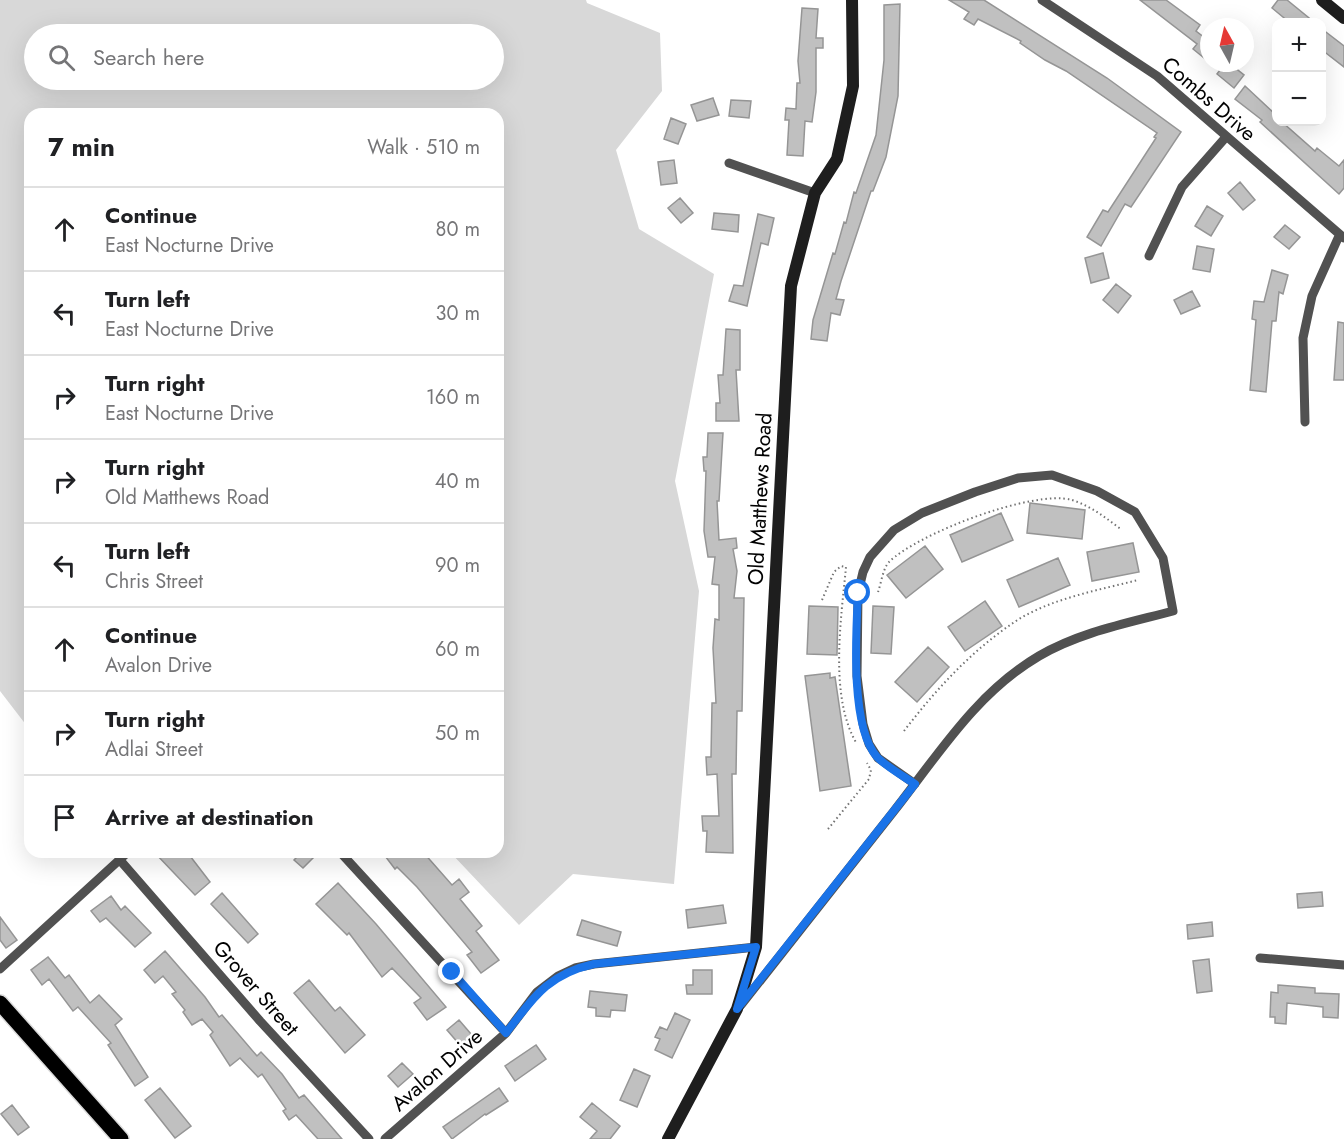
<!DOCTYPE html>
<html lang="en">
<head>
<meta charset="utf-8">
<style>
  body { margin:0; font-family:Jost,sans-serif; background:#f2f2f2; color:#202124 }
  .controls { position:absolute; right:18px; top:18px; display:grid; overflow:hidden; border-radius:12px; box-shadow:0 6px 24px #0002 }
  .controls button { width:54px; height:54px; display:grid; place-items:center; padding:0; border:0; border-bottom:2px solid #e0e0e0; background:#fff; color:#202124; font:30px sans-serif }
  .compass { position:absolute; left:1200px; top:18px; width:54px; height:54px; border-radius:50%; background:#fff; box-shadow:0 6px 24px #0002; rotate:352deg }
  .stop { position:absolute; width:18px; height:18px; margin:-14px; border:4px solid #1a73e8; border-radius:50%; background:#fff }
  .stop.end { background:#1a73e8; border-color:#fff; box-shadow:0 2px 6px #0008 }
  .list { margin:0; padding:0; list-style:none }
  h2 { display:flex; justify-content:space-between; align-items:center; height:78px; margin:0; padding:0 24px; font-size:26px }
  h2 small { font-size:20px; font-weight:400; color:#757577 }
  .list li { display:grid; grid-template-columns:39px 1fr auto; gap:18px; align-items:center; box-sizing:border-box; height:84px; padding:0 24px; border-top:2px solid #e0e0e0 }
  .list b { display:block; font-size:22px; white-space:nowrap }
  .list p { margin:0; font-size:20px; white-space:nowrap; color:#757577 }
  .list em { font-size:20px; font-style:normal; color:#757577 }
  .icon { flex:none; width:33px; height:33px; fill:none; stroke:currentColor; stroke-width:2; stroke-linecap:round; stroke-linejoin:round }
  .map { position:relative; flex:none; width:1344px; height:1139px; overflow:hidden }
  .search { position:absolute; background:#fff; box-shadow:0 6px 24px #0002; left:24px; top:24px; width:480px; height:66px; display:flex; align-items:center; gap:15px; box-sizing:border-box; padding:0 21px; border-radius:33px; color:#757577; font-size:22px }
  .panel { position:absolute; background:#fff; box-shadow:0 6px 24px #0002; left:24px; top:108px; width:480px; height:750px; border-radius:18px }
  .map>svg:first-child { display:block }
</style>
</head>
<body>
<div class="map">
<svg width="1344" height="1139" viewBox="0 0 1344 1139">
  <rect width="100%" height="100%" fill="#fff"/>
  <path fill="#d8d8d8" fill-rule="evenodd" d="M0,0H586L587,3L660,33L662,91L616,150L639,229L714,274L675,481L699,591L674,884L573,874L519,925L450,852H498V114H30V730L0,691ZM34,34H494V80H34Z"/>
  <path fill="#c0c0c0" stroke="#959595" stroke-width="1.5" d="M949,0H984L1107,78L1181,132L1131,207L1125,204L1101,246L1087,237L1103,210L1108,212L1156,138L1154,137L1157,133L1066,71L1045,60L1020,43L1021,41L978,19L974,25L964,19L969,12Z
    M1140,0H1166L1200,25L1196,31L1209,41V62L1193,49L1197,44Z
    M1278,0H1287L1314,22H1289L1272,8Z
    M900,4L898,96L886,157L873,191H871L841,281L836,299L844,300L840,315L831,313L827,341L811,339L813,320L833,253L835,254L844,222L846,223L854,192L856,193L876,135L884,60V5Z
    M802,8L818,9L816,38H823V48H816V92L812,122L805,121L803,156L787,155L789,120H785L786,108L796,109L797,83H800L798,61Z
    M1322,29L1344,46V67L1322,50Z
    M1210,63H1229L1244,75L1234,88L1217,74L1220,70Z
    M1245,86L1276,115V122H1282L1315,151L1317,148L1339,166L1344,160V188L1339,194L1260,122L1262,120L1235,99Z
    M713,98L719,115L697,121L691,105Z
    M731,100L751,101L749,118L729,116Z
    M671,118L686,124L678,144L664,139Z
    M674,160L677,183L661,185L658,162Z
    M1240,182L1255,200L1243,210L1228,193Z
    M680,198L693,213L681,223L668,208Z
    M1207,206L1223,216L1211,236L1195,226Z
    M714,213L739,215L738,232L712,229Z
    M758,214L774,218L768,245L761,243L747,306L729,301L734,285L743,286Z
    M1285,225L1300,237L1289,249L1274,237Z
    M1197,246L1214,249L1210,272L1193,269Z
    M1103,253L1109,278L1091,283L1085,258Z
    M1272,270L1288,275L1283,294L1279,292L1276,321H1272L1266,392L1250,390L1256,320L1252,319L1254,301L1264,302Z
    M1116,284L1131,296L1118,313L1103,300Z
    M1192,291L1200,306L1181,314L1174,300Z
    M1338,322L1344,323V380H1334Z
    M726,329L740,330V370H736L739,421H716V403H720L718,375H723Z
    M708,433H723L719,501H717L719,540L736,538L737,548L733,549L737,571L734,598H744L742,711H737L736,774H732L733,853L706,852L707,831H703L702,816H719L717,774L707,775L706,757H711L712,703H716L713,648L715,619L719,620V585L712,584L715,557H708L704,531L706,471H704L703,457H707Z
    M1030,503L1085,510L1082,539L1027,533Z
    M1001,513L1013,540L962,562L950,535Z
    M1133,543L1139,572L1092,581L1087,552Z
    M925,546L943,569L906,598L887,575Z
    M1058,558L1070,585L1019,607L1007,580Z
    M985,601L1002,626L965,651L948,627Z
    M809,606L838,607L837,655L807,654Z
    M873,606L894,607L891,654L871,653Z
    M928,647L949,667L917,702L895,682Z
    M830,673V678L835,677L851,786L820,791L805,676Z
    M154,852H187L210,882L195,895Z
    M302,852H309L314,857L303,868L294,860Z
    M390,852H423L452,885L459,879L469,892L460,899L482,926L476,931L499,960L481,973L467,955L472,952L417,887L397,867L395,869L385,856Z
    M338,883L376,924L446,1007L427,1020L414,1003L421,998L392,968L382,977L349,933L347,935L316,904Z
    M1322,892L1323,906L1298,908L1297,894Z
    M222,893L258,934L248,943L211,904Z
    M111,896L121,910L125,906L151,933L135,947L106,918L100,922L91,911Z
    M723,905L726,923L688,928L686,910Z
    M0,917L17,940L6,948L0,940Z
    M582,920L621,932L617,946L577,935Z
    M1212,922L1213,936L1188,939L1187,925Z
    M165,951L205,997L219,1017L222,1015L257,1056L261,1052L282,1074L299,1098L304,1095L342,1139H318L296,1115L289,1120L283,1111L286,1109L262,1074L258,1077L240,1058L230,1066L210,1035L213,1032L202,1019L192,1025L183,1012L185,1010L172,994L176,992L163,976L155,983L144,970Z
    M48,957L65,978L69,975L90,1003L99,995L122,1019L115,1025L148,1077L135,1086L108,1045L111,1043L78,1007L73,1011L49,979L42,985L31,970Z
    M1209,959L1212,991L1197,993L1193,961Z
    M693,970H712V994H687L686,985H693Z
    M309,980L335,1011L340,1007L365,1035L345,1053L294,993Z
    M1278,985L1315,988V993L1339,994L1338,1018L1323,1017V1007L1287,1003L1286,1024L1275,1023V1017H1270L1271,992L1278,993Z
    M590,991L627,995L625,1011L611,1010L610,1017L596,1016V1008L588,1007Z
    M675,1013L690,1020L672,1058L655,1050L660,1039L655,1037L660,1027L667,1030Z
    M459,1020L477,1041L465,1051L447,1030Z
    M536,1045L546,1059L515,1081L505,1066Z
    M402,1063L413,1074L398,1087L388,1076Z
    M634,1069L650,1076L637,1107L620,1100Z
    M160,1088L191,1126L175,1138L145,1100Z
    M499,1088L508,1101L486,1115L485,1114L452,1139L443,1127Z
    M592,1103L620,1126L610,1139H590L597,1131L580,1117Z
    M12,1105L29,1127L18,1135L1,1114Z"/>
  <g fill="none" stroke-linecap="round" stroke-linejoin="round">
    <g stroke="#dbdbdb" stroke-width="18">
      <path id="primary" d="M0,1003L121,1139"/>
    </g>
    <path stroke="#737373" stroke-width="2" stroke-dasharray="1.5 3" stroke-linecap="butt" d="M878,592C881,584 883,568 889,562C917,534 1033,489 1072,500C1091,506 1106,518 1122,530
      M822,600L834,572L841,566L846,567C841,620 829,698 857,744
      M904,731C937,688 973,649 1019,619C1054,598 1099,590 1138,580
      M828,829L869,779L871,770L867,763"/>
    <path stroke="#515151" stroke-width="9" d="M1042,0L1157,76L1344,238
      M729,163L815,193
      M1149,256L1182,187L1226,137
      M1305,422L1303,338L1312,296L1339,236
      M340,852L506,1033
      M119,859L260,1021L369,1139
      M1260,958L1344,965
      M0,969L128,852
      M741,1005C792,940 843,876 894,811C938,755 976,693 1039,656C1080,632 1128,623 1173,611L1163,558L1135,512L1097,491L1052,475L1018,478L975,492L922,513L894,530L870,557L863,572L858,593L857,676L863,724L869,744L878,758L915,784
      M385,1139L506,1033L537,992L558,976L575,968L594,964L756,947"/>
    <path stroke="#1e1e1e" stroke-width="12" d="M1322,0L1344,18
      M668,1139L737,1009L756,947L791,286L815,193L837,159L853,86L852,0"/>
    <use href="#primary" stroke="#000" stroke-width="15"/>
  </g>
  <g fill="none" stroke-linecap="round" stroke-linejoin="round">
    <path stroke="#1a73e8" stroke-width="8" d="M452,972L506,1033C533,998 548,974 594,964L756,947L737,1009L915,784C903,776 887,767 877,757C850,727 856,633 858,593"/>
  </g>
  <g text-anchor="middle" stroke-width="5" stroke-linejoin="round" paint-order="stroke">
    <g font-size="21" fill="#000" stroke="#fff">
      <text transform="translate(1209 99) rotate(41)" y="7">Combs Drive</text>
      <text transform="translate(760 499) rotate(-87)" y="7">Old Matthews Road</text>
      <text transform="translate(256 988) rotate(49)" y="7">Grover Street</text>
      <text transform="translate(437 1070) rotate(-41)" y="7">Avalon Drive</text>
    </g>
  </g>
</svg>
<div class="controls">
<button>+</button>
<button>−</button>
</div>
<svg class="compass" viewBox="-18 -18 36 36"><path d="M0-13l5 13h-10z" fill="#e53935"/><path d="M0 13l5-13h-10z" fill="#757577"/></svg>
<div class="stop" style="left:858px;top:593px"></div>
<div class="stop end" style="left:452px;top:972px"></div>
<div class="search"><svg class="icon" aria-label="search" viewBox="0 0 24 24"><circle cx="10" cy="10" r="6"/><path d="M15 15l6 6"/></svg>Search here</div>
<section class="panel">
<h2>7 min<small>Walk · 510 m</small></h2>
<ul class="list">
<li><svg class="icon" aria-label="ahead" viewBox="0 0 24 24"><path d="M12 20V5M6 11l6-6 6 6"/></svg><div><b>Continue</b><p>East Nocturne Drive</p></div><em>80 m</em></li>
<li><svg class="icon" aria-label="left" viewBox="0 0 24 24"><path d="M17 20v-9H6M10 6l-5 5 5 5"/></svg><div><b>Turn left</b><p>East Nocturne Drive</p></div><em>30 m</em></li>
<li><svg class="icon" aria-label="right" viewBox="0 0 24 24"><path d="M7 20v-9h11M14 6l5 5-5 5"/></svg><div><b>Turn right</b><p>East Nocturne Drive</p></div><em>160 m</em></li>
<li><svg class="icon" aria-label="right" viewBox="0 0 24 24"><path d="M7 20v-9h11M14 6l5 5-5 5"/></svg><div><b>Turn right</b><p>Old Matthews Road</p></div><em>40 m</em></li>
<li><svg class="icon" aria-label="left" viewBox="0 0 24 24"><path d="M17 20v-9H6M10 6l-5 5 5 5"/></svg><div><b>Turn left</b><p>Chris Street</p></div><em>90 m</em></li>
<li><svg class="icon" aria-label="ahead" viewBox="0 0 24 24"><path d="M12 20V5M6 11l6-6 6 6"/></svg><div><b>Continue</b><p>Avalon Drive</p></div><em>60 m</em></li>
<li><svg class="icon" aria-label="right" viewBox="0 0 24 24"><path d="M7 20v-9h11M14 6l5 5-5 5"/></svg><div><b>Turn right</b><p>Adlai Street</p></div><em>50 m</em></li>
<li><svg class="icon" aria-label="arrive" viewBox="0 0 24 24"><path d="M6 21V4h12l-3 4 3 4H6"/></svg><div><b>Arrive at destination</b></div></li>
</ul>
</section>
</div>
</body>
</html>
